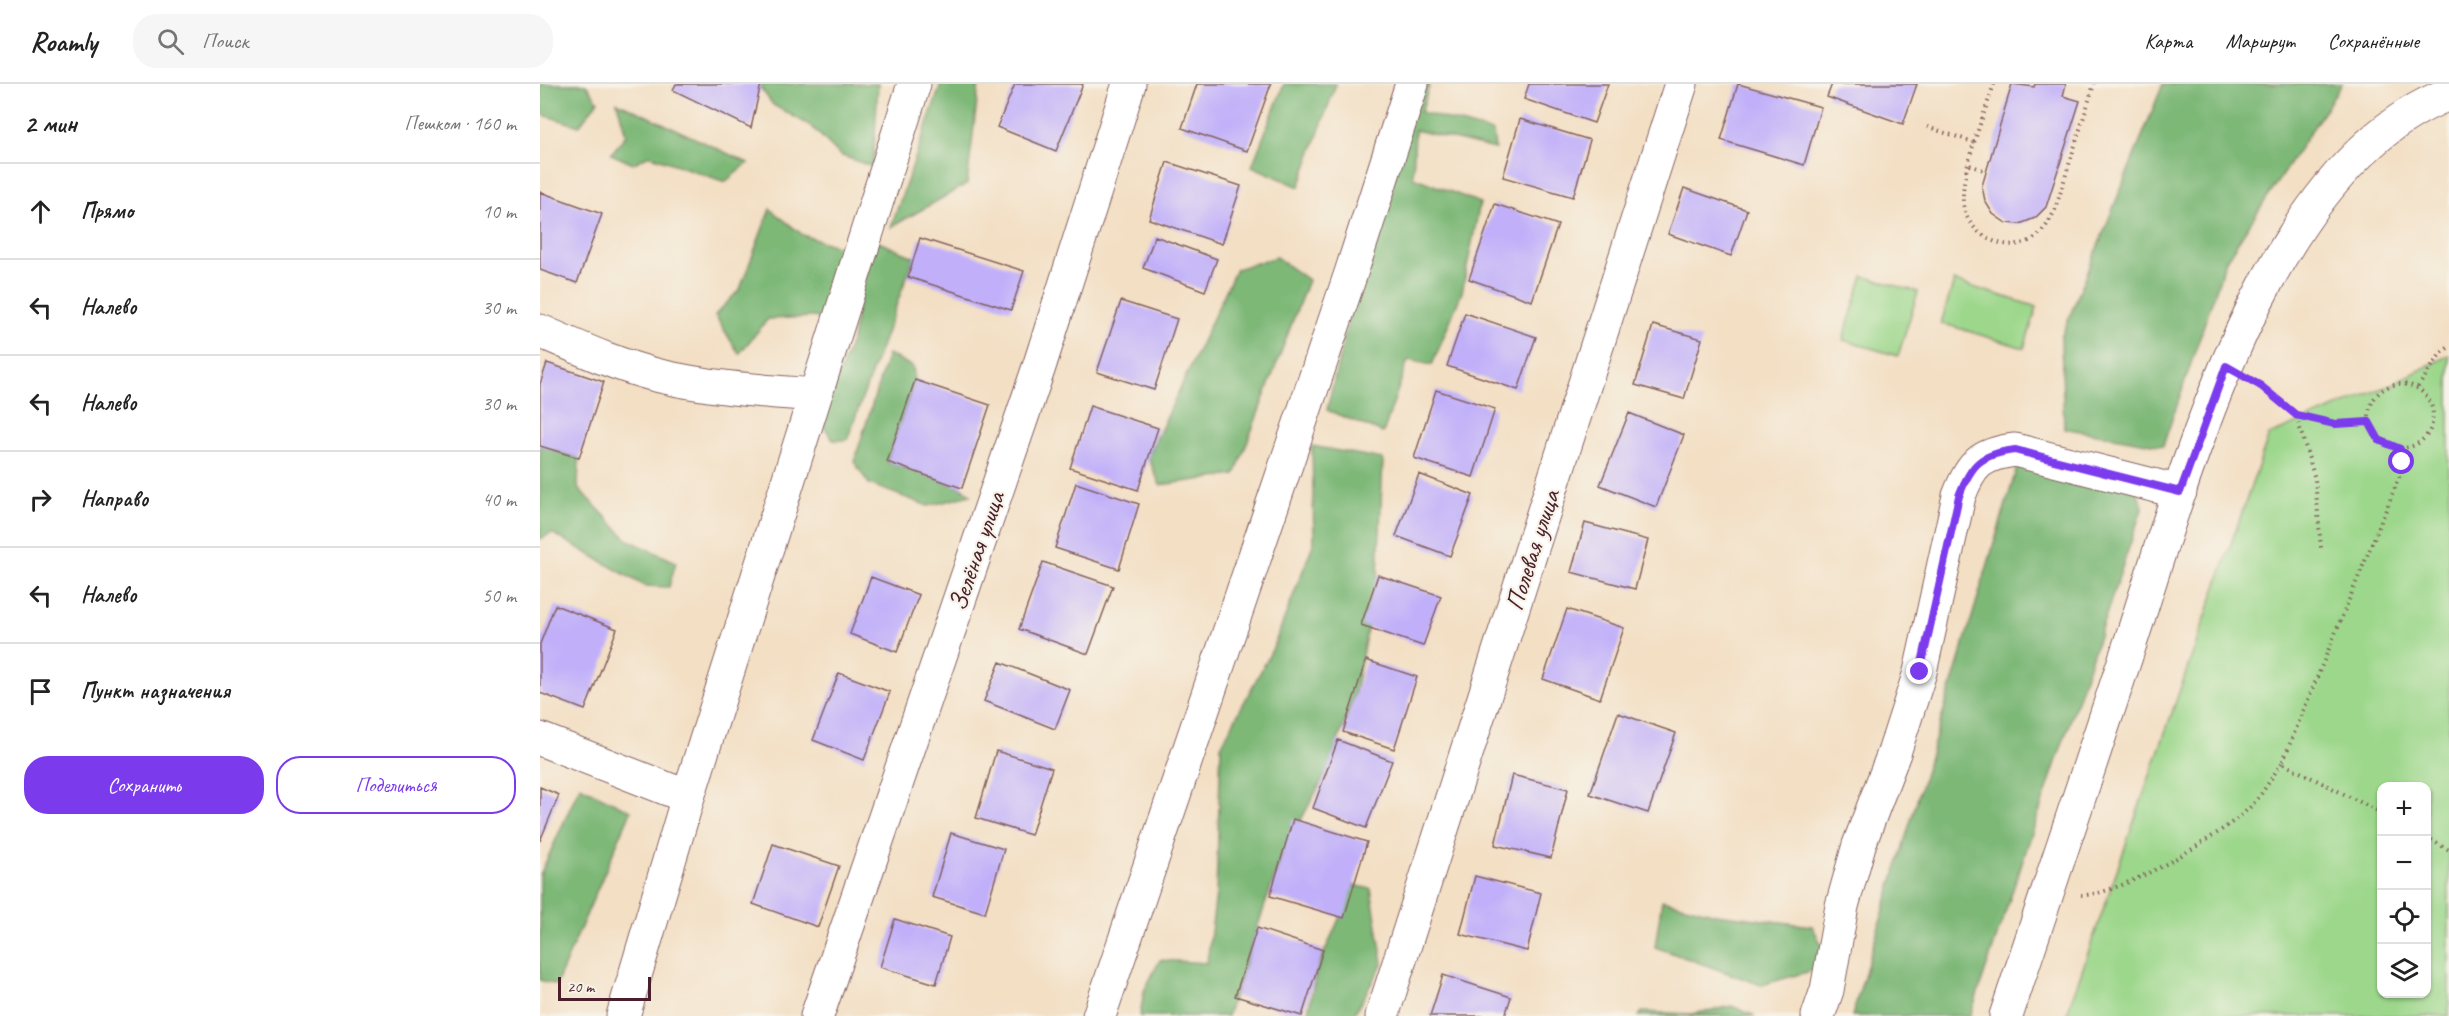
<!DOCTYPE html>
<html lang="ru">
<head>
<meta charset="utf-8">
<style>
  body { margin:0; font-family:Caveat,sans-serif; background:#f6f6f6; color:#222 }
  .controls { position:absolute; right:18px; bottom:18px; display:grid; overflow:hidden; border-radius:12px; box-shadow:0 2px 4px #0004 }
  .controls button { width:54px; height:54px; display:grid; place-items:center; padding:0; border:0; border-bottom:2px solid #e0e0e0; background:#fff; color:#222; font:30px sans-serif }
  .scale { position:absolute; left:18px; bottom:15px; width:93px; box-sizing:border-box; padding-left:6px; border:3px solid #4a1f2b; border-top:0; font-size:16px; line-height:21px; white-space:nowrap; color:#4a1f2b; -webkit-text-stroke:4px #f7f3e8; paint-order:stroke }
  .stop { position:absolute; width:18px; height:18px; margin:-14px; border:4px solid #7c3aed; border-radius:50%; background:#fff }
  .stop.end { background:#7c3aed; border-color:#fff; box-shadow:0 2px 6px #0008 }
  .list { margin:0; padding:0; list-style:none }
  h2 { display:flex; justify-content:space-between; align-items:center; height:78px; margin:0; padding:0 24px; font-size:26px }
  h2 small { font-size:20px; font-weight:400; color:#767676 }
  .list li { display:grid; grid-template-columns:39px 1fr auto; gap:18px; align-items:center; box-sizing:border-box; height:96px; padding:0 24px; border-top:2px solid #e0e0e0 }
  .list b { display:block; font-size:22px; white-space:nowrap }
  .list em { font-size:20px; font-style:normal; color:#767676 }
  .actions { display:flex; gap:12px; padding:18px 24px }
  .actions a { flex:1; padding:14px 0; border:2px solid #7c3aed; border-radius:24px; text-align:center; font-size:21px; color:#7c3aed }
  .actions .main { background:#7c3aed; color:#fff }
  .icon { flex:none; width:33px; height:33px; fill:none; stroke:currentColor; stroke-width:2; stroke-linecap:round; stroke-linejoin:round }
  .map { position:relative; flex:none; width:1909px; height:932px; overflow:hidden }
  header { display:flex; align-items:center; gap:36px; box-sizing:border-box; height:84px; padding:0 30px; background:#fff; border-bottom:2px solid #e0e0e0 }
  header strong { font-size:28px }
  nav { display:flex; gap:33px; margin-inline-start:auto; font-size:21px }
  .search { width:420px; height:54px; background:#f6f6f6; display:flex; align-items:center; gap:15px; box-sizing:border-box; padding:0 21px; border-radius:24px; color:#767676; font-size:22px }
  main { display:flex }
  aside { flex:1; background:#fff }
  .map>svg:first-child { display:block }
</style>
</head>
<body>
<header>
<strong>Roamly</strong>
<div class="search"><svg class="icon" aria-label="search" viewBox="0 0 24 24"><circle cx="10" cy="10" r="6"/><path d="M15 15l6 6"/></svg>Поиск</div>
<nav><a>Карта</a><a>Маршрут</a><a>Сохранённые</a></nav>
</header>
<main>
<aside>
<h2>2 мин<small>Пешком · 160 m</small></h2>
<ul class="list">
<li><svg class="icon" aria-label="ahead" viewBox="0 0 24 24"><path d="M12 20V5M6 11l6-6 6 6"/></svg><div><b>Прямо</b></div><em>10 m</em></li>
<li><svg class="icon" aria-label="left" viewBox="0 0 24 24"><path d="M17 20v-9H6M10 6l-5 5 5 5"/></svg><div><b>Налево</b></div><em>30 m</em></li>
<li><svg class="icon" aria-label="left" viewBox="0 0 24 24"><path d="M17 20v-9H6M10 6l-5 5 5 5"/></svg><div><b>Налево</b></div><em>30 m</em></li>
<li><svg class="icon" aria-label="right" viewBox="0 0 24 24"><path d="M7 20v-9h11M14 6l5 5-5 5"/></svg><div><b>Направо</b></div><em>40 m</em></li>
<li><svg class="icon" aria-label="left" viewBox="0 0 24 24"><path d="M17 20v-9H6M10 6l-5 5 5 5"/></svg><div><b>Налево</b></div><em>50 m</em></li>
<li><svg class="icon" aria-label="arrive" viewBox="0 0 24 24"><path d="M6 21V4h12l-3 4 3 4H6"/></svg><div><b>Пункт назначения</b></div></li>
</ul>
<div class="actions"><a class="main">Сохранить</a><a>Поделиться</a></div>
</aside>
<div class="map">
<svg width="1909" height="932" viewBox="0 0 1909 932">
  <rect width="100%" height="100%" fill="#f7f3e8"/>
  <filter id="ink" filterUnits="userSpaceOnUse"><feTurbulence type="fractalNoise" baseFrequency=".0167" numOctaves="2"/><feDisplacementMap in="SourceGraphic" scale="12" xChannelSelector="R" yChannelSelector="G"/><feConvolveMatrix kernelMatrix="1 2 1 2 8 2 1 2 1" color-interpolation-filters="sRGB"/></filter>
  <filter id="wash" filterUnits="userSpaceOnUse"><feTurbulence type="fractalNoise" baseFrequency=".008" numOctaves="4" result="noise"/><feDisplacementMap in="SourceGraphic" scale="24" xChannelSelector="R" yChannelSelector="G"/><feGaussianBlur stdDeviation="1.35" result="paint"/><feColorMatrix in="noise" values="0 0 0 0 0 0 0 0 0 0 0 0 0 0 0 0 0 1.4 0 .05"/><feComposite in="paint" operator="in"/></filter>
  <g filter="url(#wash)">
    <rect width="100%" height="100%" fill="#f3dfc4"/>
    <path fill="#9cd78b" stroke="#737b5b" stroke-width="1.5" fill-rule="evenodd" d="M1323,192L1378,208L1358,272L1303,256Z
      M1414,197L1497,223L1484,264L1401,239Z
      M1909,271V932H1526L1729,351L1853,300ZM1842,702H1886V910H1842Z"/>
    <path fill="#7db877" stroke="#646c51" stroke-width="1.5" d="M0,0H46L58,17L39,42L0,30Z
      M222,0H338L333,83L300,71L271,42L233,21L220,3Z
      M401,0H439L427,100L351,143Z
      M744,0H796L759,103L712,82Z
      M880,0H890L881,28L953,48L955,65L875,46L873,93L940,119L922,208L892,281L868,276L843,349L787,326L810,228Z
      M1623,0H1802L1686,176L1623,362L1524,344L1521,254Z
      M77,18L208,79L185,98L109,71L93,80L71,70L86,51Z
      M230,125L263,151L299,163L302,191L285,236L274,233L228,235L199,270L175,231L200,205Z
      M336,157L374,173L307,356H293L281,338L312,255L322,199Z
      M736,173L768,196L695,391L620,401L608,373L696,185Z
      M348,270L373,283L375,296L347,378L422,404L431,411L388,422L329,400L314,378Z
      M0,362L39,374L38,404L88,456L136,478L129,503L105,502L12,449L0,455Z
      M772,362L843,375L838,491L814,612L788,685L741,774L687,932H600L604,907L620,876L667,879L676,810L681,662L733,564L774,458Z
      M1478,380L1592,396L1603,422L1430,932H1312Z
      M40,702L91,727L16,901L0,896V791Z
      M814,801L831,805L843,879L813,932H767L777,885Z
      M1122,816L1176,830L1272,842L1292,881L1221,901L1115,863Z
      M1192,922L1215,932H1099L1102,928L1152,930Z"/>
    <g id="blocks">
      <path fill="#c1b0f9" d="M136,0H221L211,44L133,6Z
        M475,0H543L516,67L457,43Z
        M657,0H731L707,67L642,44Z
        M989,0H1068L1054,39L984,15Z
        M1198,0L1281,23L1264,81L1181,56Z
        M1292,0H1377L1363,40L1287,13Z
        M1472,0L1494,3L1495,0H1526L1523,12L1540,17L1506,123L1495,134L1480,140L1466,139L1453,130L1445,117L1442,102Z
        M980,35L1050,56L1033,113L963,93Z
        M627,78L701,102L682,160L609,135Z
        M1144,104L1207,126L1191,172L1128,150Z
        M0,108L62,130L37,199L0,186Z
        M955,120L1018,141L992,217L929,195Z
        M615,152L677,175L665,207L603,184Z
        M380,154L484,187L471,226L368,193Z
        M581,217L637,235L614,306L557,288Z
        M925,229L996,253L978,306L907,282Z
        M1113,241L1162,255L1144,315L1095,301Z
        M7,279L64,298L39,374L0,362V300Z
        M375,296L450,321L422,404L347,378Z
        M896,306L955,325L933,393L874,374Z
        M550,322L618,344L598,406L530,384Z
        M1089,329L1144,351L1116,423L1060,401Z
        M879,390L933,411L910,472L856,452Z
        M536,399L599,420L579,485L515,464Z
        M1045,439L1108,456L1095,505L1031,488Z
        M503,478L573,502L548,570L479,545Z
        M838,491L901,512L883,562L821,541Z
        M331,493L379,511L357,568L310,550Z
        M15,521L77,545L45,626L0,609V560Z
        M1027,525L1084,544L1060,615L1003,595Z
        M826,576L877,593L854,665L803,648Z
        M460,578L530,606L515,645L444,617Z
        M299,589L350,608L324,676L273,656Z
        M1078,629L1136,649L1108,729L1050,710Z
        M798,656L852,677L826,744L773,724Z
        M456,667L512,684L491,751L436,734Z
        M972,691L1028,705L1011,774L955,761Z
        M0,703L19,711L0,757Z
        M753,735L827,758L804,834L730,812Z
        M411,749L464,765L445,829L392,813Z
        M233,760L299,782L278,843L213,820Z
        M935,792L1001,809L987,867L920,850Z
        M355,835L410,853L396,900L340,883Z
        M717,844L783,866L762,932L695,912Z
        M903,891L971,913L965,932H890Z"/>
    </g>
  </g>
  <g filter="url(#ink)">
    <use href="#blocks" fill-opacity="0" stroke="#856261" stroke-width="1.5"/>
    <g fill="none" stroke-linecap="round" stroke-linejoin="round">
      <g stroke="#856261" stroke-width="35">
        <path id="minor" d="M0,247C39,264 78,282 120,292C171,304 223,307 275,311
          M0,655L148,713
          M83,932L148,713L374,0
          M277,932L499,283L589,0
          M559,932L811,189L872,0
          M842,932L1141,0
          M1278,932L1287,906L1302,822L1319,761L1354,669L1380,588L1419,412C1431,380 1441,370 1475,366L1640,408
          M1466,932C1507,812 1546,692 1586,572C1643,400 1723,81 1909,10"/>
      </g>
      <path stroke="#856261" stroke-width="4" stroke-dasharray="1.5 4.5" stroke-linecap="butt" d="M1454,0C1444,31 1422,84 1423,115C1423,149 1465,172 1493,155C1504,148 1510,136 1515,126L1554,0
        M1387,43L1436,59
        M1430,81L1446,87
        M1715,299L1756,331L1775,395L1781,464
        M1829 332a32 32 0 1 1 64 0a32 32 0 1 1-64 0Z
        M1878,303L1901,269L1909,263
        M1756,331L1795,340L1829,337
        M1842,729L1742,679L1859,394L1862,378L1860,365
        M1886,753L1909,766
        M1541,811C1578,813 1687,749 1713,720C1724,708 1732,692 1742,679"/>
      <use href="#minor" stroke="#fff" stroke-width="33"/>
    </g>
  </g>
  <g fill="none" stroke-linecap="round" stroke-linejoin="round" filter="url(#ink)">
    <path stroke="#7c3aed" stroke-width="8" d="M1380,588L1419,412C1431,380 1441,370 1475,366L1640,408L1686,282L1721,302L1756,331L1795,340L1829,338L1839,356L1860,365L1862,378"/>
  </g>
  <g text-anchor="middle" stroke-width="4.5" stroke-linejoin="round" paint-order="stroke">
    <g font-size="26" fill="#4a1f2b" stroke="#f7f3e8">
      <text transform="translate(992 466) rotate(-72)" y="9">Полевая улица</text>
      <text transform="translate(436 467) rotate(-71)" y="9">Зелёная улица</text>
    </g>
  </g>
</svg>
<div class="controls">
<button>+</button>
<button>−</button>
<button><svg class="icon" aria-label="locate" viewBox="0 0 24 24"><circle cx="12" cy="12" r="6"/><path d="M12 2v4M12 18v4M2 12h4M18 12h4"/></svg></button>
<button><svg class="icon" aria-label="layers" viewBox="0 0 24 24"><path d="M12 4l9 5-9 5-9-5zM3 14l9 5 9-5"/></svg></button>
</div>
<div class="scale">20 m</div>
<div class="stop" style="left:1862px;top:378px"></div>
<div class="stop end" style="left:1380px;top:588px"></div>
</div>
</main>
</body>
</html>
